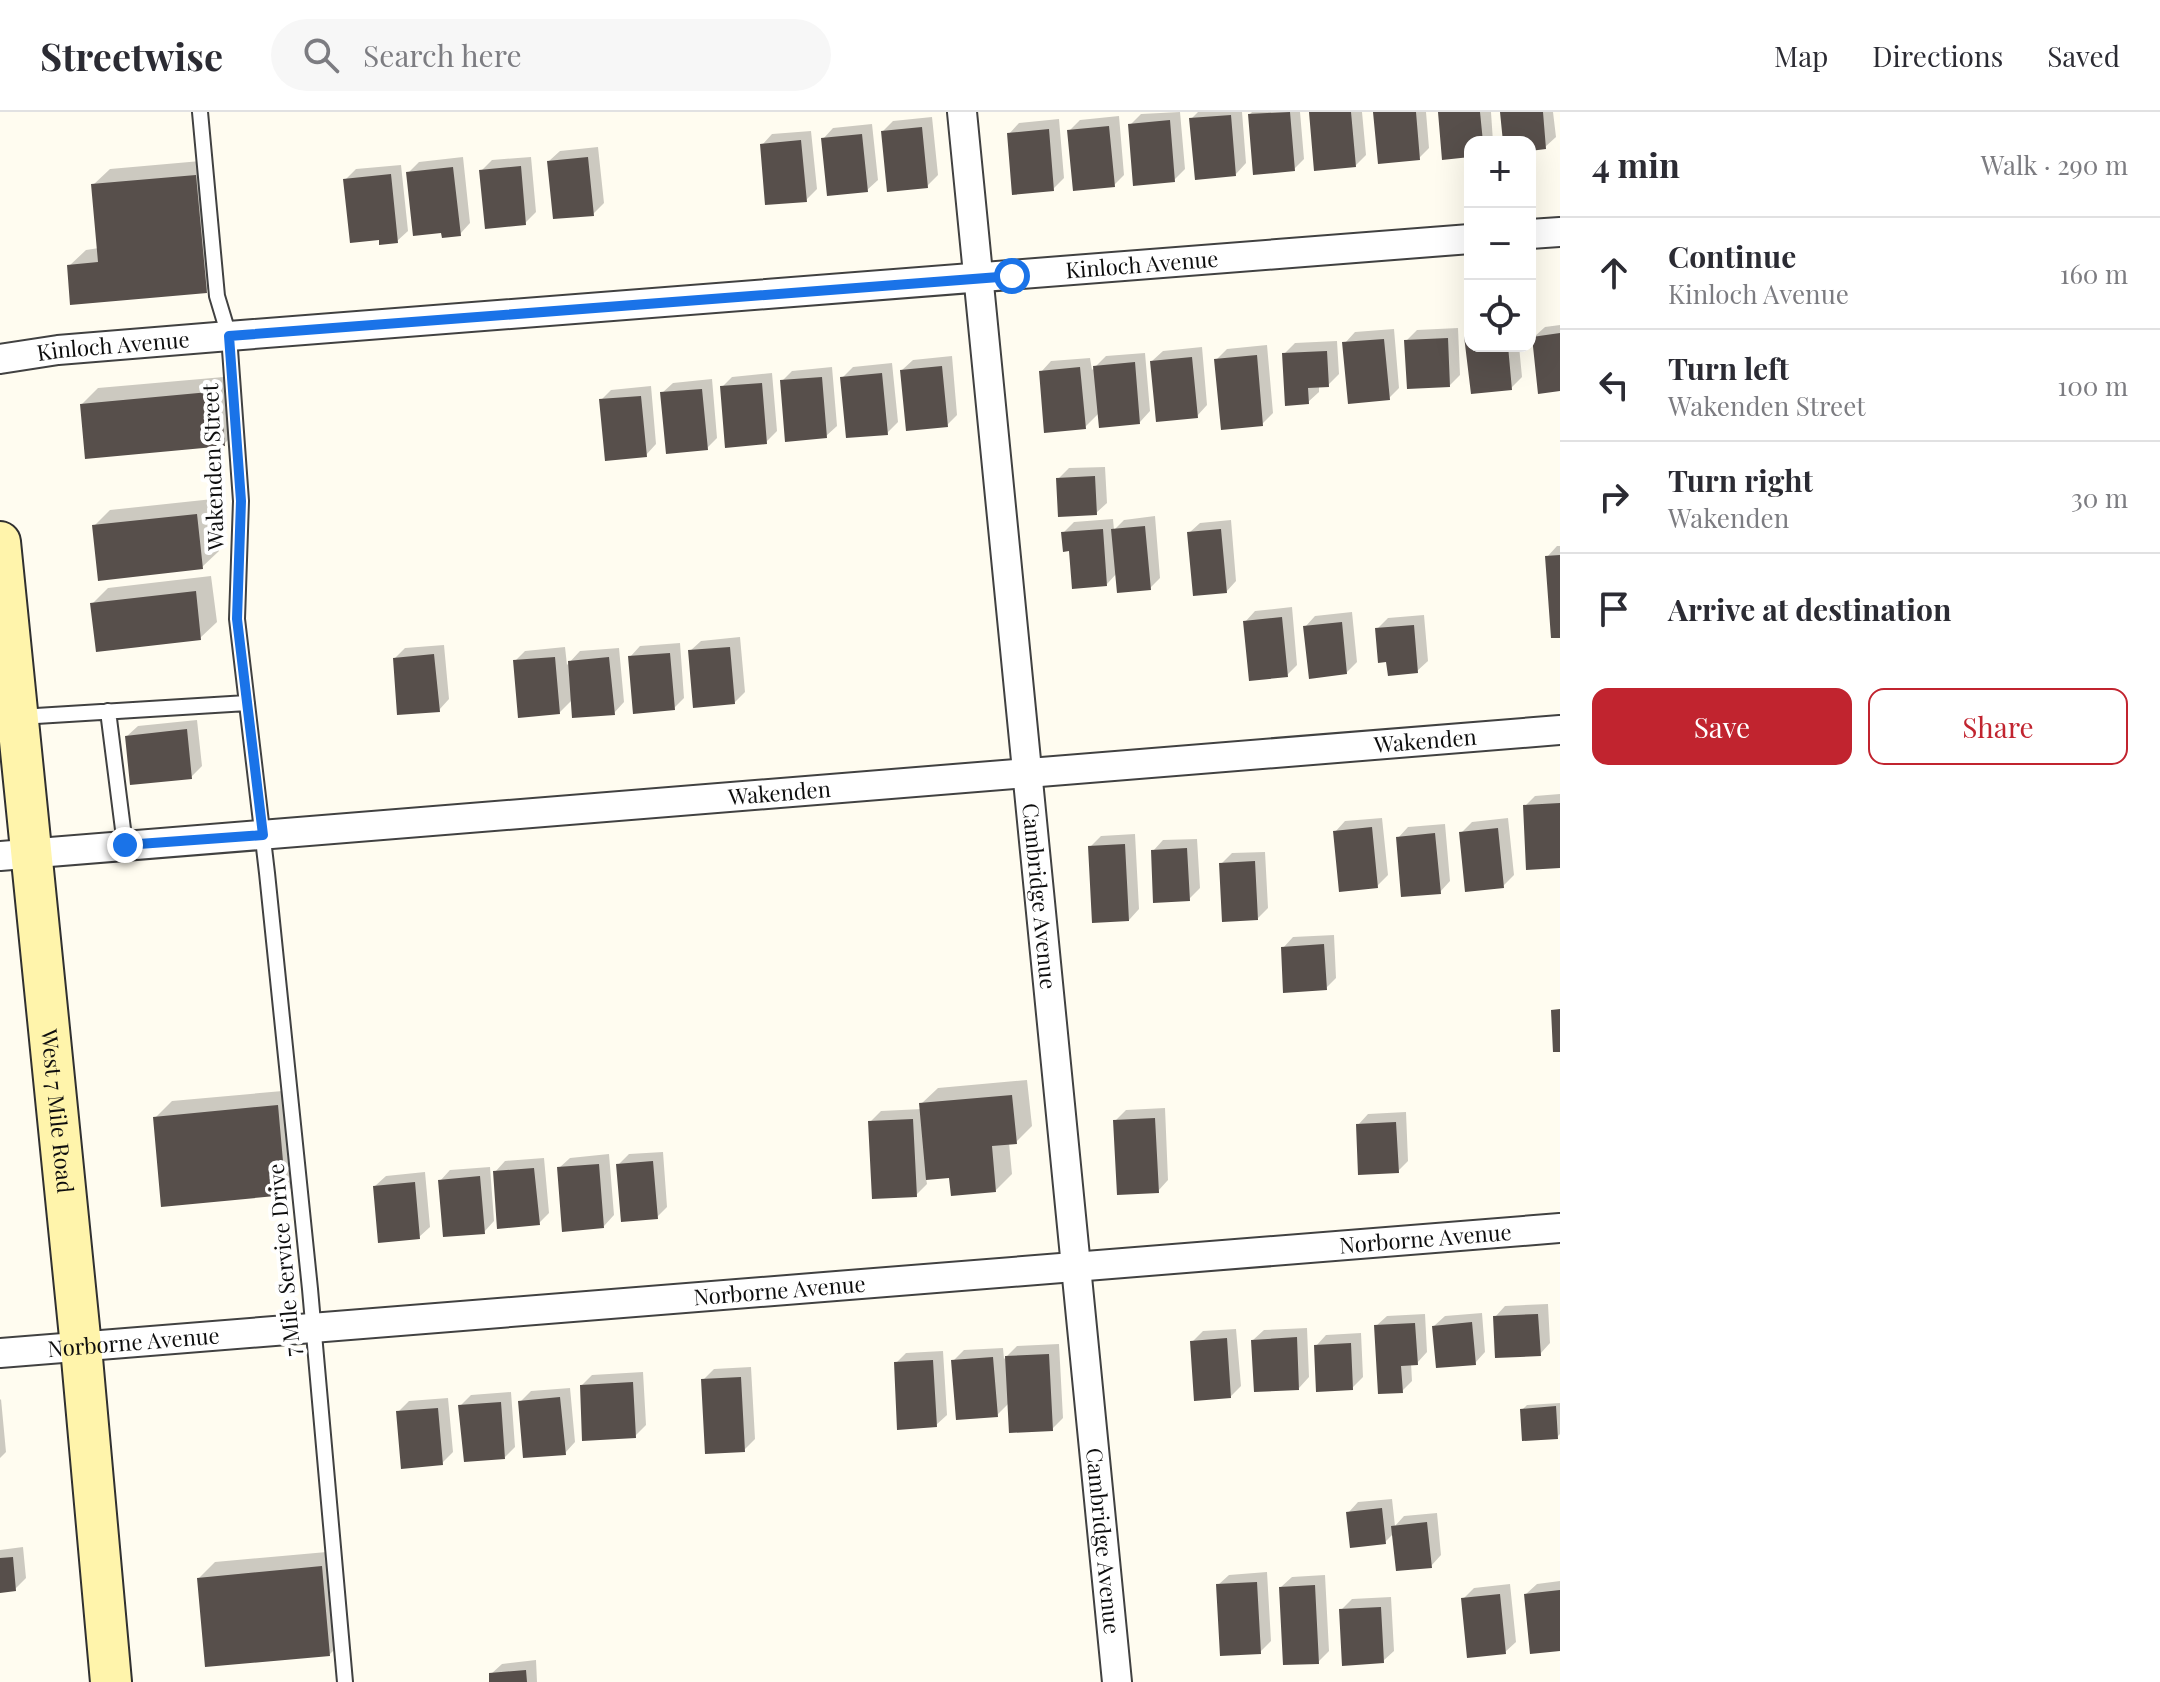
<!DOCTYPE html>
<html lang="en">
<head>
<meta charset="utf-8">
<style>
  body { margin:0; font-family:"Playfair Display",serif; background:#f7f7f7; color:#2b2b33 }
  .controls { position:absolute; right:24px; top:24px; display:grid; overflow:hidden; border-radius:16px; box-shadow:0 8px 32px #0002 }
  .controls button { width:72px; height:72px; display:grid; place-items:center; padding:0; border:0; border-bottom:2px solid #e1e1e2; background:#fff; color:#2b2b33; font:40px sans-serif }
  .stop { position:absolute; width:24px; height:24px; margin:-18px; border:6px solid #1a73e8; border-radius:50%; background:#fff }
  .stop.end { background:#1a73e8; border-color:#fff; box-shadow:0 2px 8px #0008 }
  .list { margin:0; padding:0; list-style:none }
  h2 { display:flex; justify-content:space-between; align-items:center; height:104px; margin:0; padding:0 32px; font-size:34px }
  h2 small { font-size:26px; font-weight:400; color:#7c7c81 }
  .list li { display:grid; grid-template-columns:52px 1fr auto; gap:24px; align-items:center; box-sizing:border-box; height:112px; padding:0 32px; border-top:2px solid #e1e1e2 }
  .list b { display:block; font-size:30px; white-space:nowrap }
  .list p { margin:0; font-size:26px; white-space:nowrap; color:#7c7c81 }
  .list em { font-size:26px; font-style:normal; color:#7c7c81 }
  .actions { display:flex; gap:16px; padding:24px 32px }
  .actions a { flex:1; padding:18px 0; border:2px solid #c1242f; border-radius:16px; text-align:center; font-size:28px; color:#c1242f }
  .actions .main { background:#c1242f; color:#fff }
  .icon { flex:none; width:44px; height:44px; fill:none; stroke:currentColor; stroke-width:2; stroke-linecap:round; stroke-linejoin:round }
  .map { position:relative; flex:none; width:1560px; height:1570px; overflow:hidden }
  header { display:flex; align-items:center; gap:48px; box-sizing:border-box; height:112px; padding:0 40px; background:#fff; border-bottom:2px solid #e1e1e2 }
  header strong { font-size:38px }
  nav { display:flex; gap:44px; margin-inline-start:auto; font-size:28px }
  .search { width:560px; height:72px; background:#f7f7f7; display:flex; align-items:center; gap:20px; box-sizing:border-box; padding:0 28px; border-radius:44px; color:#7c7c81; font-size:30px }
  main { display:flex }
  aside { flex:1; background:#fff }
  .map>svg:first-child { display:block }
</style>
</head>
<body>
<header>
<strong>Streetwise</strong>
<div class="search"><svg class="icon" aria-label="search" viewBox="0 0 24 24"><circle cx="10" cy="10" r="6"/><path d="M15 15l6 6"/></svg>Search here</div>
<nav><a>Map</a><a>Directions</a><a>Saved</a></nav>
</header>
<main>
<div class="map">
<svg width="1560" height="1570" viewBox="0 0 1560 1570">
  <rect width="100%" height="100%" fill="#fffcf0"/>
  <path fill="#0003" d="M1180,0L1185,57L1174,68L1130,13L1141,2Z
    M1198,0H1242L1246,51L1236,62L1191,7Z
    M1252,0H1300L1304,47L1294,57L1250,2Z
    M1311,0H1362L1366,43L1355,54Z
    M1375,0H1426L1429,36L1419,46Z
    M1440,0H1491L1493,30H1470V43Z
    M1502,0H1553L1556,25L1545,35L1530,37V30H1505Z
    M1119,4L1124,63L1114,73L1070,18L1080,8Z
    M932,5L938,63L927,74L883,19L893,9Z
    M1059,7L1064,66L1053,77L1009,22L1019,11Z
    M872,12L878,68L867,78L823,27L833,16Z
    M811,19L817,77L806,88L762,33L772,22Z
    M598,35L604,91L593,102L549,49L560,39Z
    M463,45L470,111L460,122L408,61L419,50Z
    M531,45L536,100L525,111L481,59L492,48Z
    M212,48L222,163L206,179L69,154L86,138L99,136L93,73L110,57Z
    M401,53L408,119L397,129L380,126L345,68L356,57Z
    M1560,213V277L1534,225L1545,215Z
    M1458,216L1460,263L1450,273L1406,229L1417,218Z
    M1394,217L1399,276L1389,286L1345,231L1355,220Z
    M1470,222V234H1519L1522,265L1511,276L1473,280L1467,225Z
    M1337,229L1339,262L1328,273H1319V280L1308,290L1284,242L1295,231Z
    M1267,233L1273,301L1262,312L1216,248L1227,237Z
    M1202,235L1207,293L1197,304L1152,249L1163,239Z
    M1145,241L1150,299L1140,310L1099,301L1085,315L1041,260L1051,249L1090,246L1092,258L1106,244Z
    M952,244L957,303L947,313L902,258L913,248Z
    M892,251L898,310L887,321L842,266L853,255Z
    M832,255L837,314L826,324L782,269L792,259Z
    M772,261L777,319L766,330L722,275L732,265Z
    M235,264L240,316L224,332L82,292L98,276Z
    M712,267L717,326L707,336L662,281L673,271Z
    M651,274L656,332L646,343L601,288L611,278Z
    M1105,355L1107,391L1096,401L1058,367L1069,356Z
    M213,387L219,439L202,455L94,414L110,398Z
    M1155,404L1160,466L1150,476L1117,461L1107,472L1070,437L1064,420L1074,410L1113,407L1114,418L1124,408Z
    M1231,408L1236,469L1226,480L1189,421L1200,411Z
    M1557,434H1560V524L1547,445Z
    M211,464L217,510L200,526L92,492L108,476Z
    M1292,495L1297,553L1287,563L1245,510L1255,499Z
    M1352,500L1357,550L1346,561L1305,515L1315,504Z
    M1424,503L1428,549L1417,559L1377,517L1388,506Z
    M740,525L745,580L734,591L690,539L701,529Z
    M680,531L684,586L674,596L630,545L640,534Z
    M444,533L449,587L439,598L395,546L405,536Z
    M565,535L567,553L580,539L619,536L624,590L614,601L573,587L559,601L515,549L525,539Z
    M197,608L202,654L191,665L127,624L138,614Z
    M1560,682V754L1525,694L1535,684Z
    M1382,706L1388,763L1377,774L1335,720L1345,709Z
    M1508,706L1514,763L1503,774L1462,720L1472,710Z
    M1445,712L1450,769L1440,780L1398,726L1408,715Z
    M1135,722L1139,797L1129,808L1090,735L1101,724Z
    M1197,727L1200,776L1189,787L1153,739L1163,728Z
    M1265,740L1268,796L1257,807L1221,752L1232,741Z
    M1334,823L1336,866L1326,876L1283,836L1293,825Z
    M1027,968L1032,1014L1016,1030L1009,1031L1012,1062L996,1078L951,1063L926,1066L927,1072L916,1083L870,1010L881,999L922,997L921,992L938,976Z
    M294,978L302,1065L286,1081L155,1006L172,989Z
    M1165,996L1168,1068L1158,1079L1115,1009L1126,998Z
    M1406,1000L1408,1049L1398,1059L1358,1013L1368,1002Z
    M663,1040L667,1095L657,1105L618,1053L629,1042Z
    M609,1042L614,1103L604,1114L559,1056L570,1046Z
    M544,1046L549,1101L539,1111L495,1060L505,1049Z
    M490,1055L494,1109L484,1120L440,1069L450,1058Z
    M425,1060L430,1115L419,1125L375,1074L386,1064Z
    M1548,1192L1550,1231L1540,1242L1495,1205L1505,1194Z
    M1482,1201L1485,1240L1475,1251L1434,1214L1445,1204Z
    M1425,1202L1427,1240L1417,1251H1411L1412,1269L1402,1279L1376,1214L1387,1204Z
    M1307,1216L1309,1265L1299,1276L1253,1228L1264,1218Z
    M1236,1217L1241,1274L1230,1285L1192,1230L1203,1219Z
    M1361,1221L1363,1265L1352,1276L1316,1234L1326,1223Z
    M1059,1232L1063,1306L1052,1317L1009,1291L997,1303L953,1249L964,1238L1003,1236L1004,1247L1017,1234Z
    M943,1239L947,1303L936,1313L896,1251L906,1241Z
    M751,1255L755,1327L744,1338L703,1268L714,1257Z
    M643,1260L646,1313L635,1324L582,1273L592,1263Z
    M570,1276L575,1330L565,1341L520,1290L531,1279Z
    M511,1280L515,1335L505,1345L460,1294L471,1283Z
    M448,1286L453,1340L442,1351L398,1300L409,1289Z
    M1,1287L6,1340L0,1346V1288Z
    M1560,1291V1322L1557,1325L1522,1298L1527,1293Z
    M1392,1387L1395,1414L1404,1404L1437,1401L1441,1443L1431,1454L1394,1421L1385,1430L1348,1401L1358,1390Z
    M23,1435L26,1466L15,1477L0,1479V1438Z
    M338,1439L346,1526L330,1542L199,1466L215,1450Z
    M1267,1460L1271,1529L1260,1540L1218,1473L1229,1463Z
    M1325,1463L1329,1539L1318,1550L1281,1475L1292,1465Z
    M1560,1469V1537L1526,1482L1537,1472Z
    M1510,1472L1516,1530L1505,1540L1463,1487L1474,1476Z
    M1391,1485L1394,1539L1383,1549L1341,1498L1352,1487Z
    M536,1548L537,1570H491V1562L502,1552Z"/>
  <path fill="#574f4b" d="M1290,0L1295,59L1253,63L1248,2Z
    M1309,0H1351L1356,55L1314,59Z
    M1373,0H1416L1420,48L1378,52Z
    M1438,0H1480L1483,30H1470V45L1442,48Z
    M1500,0H1543L1546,37L1530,39V30H1503Z
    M1231,3L1236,64L1195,68L1189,6Z
    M1170,8L1175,70L1133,74L1128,12Z
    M1109,14L1115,75L1073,79L1067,18Z
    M922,15L928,76L887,80L881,19Z
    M1049,17L1054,79L1012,83L1007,21Z
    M862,22L868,80L827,84L821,26Z
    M801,28L807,90L765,93L760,32Z
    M588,45L594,104L553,107L547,49Z
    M521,54L526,113L485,117L479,58Z
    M453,55L461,124L442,126L441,121L413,124L406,60Z
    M391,62L398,131L379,133V128L350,131L343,67Z
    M196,63L207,181L70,193L67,153L98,150L91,72Z
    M1560,221V279L1538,282L1532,225Z
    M1464,224H1470V234H1508L1512,278L1471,282Z
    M1448,226L1450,275L1407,277L1404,228Z
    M1384,227L1390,288L1348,292L1342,230Z
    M1327,239L1329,275L1308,276L1309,292L1285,294L1282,241Z
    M1257,243L1263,314L1221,318L1214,247Z
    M1192,245L1198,306L1156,310L1150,249Z
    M1135,250L1140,312L1099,316L1093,254Z
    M942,254L948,315L906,319L900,258Z
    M1080,255L1086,317L1044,321L1039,259Z
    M882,261L888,323L846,326L840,265Z
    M822,265L827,326L785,330L780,268Z
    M762,271L767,332L725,336L720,274Z
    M702,277L708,338L666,342L660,280Z
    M220,279L225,334L85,347L80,292Z
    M641,284L647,345L605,349L599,287Z
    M1095,364L1097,403L1058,405L1056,366Z
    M197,402L203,457L98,469L92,413Z
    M1145,414L1151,478L1117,481L1111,417Z
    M1103,417L1107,474L1072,477L1069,439L1063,440L1061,420Z
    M1221,417L1227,481L1193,484L1187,420Z
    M1560,443V526H1551L1545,444Z
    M196,479L201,528L96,540L90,491Z
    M1282,505L1288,565L1249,569L1243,509Z
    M1342,510L1347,562L1309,567L1303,514Z
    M1414,513L1418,561L1388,564L1386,550L1378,551L1375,516Z
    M730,535L735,592L693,596L688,538Z
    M670,541L675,598L633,602L628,544Z
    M434,542L440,600L397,603L393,546Z
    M555,545L560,602L518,606L513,548Z
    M609,545L615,603L572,606L568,549Z
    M187,617L192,667L130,673L125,624Z
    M1560,691V756L1526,758L1523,693Z
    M1372,715L1378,776L1339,780L1333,719Z
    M1498,716L1504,776L1465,780L1459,720Z
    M1435,721L1441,782L1401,785L1396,725Z
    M1125,732L1129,809L1092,811L1088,734Z
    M1187,736L1190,789L1153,791L1151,738Z
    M1255,749L1258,808L1222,810L1219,751Z
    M1324,832L1327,878L1283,881L1281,835Z
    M1560,897V940H1553L1551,898Z
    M1012,983L1017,1032L992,1034L996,1080L951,1084L949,1066L926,1068L919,991Z
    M278,993L286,1083L161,1095L153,1005Z
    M1155,1006L1159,1081L1117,1083L1113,1008Z
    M913,1007L917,1085L872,1087L868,1009Z
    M1396,1010L1399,1061L1358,1063L1356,1012Z
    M653,1049L658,1107L621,1110L616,1052Z
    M599,1052L604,1116L562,1120L557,1055Z
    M534,1056L540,1113L497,1117L493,1059Z
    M480,1064L485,1122L443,1125L438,1068Z
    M415,1070L420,1127L378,1131L373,1074Z
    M1538,1202L1541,1244L1495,1246L1493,1204Z
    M1472,1210L1476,1253L1436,1256L1432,1214Z
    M1415,1211L1418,1253L1401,1254L1403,1281L1378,1282L1374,1213Z
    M1297,1225L1299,1278L1254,1280L1251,1228Z
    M1227,1226L1231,1286L1194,1289L1190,1229Z
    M1351,1231L1353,1278L1316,1280L1314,1233Z
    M1049,1242L1053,1319L1009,1321L1005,1244Z
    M993,1245L998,1305L956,1308L951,1248Z
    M933,1248L937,1315L897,1318L894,1250Z
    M741,1265L745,1340L705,1342L701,1267Z
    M633,1270L636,1326L582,1329L580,1273Z
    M560,1285L566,1343L523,1346L518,1289Z
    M501,1290L505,1347L464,1350L458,1293Z
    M1556,1294L1558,1327L1522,1329L1520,1297Z
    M438,1296L443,1353L401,1357L396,1299Z
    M1382,1396L1386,1432L1350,1436L1346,1400Z
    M1427,1410L1432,1456L1396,1459L1391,1414Z
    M13,1445L16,1479L0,1481V1446Z
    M322,1454L330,1544L205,1555L197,1466Z
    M1257,1470L1261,1542L1220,1544L1216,1472Z
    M1315,1473L1319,1552L1283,1553L1279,1475Z
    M1560,1478V1539L1530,1542L1524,1482Z
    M1500,1482L1506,1542L1467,1546L1461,1486Z
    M1381,1495L1384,1551L1342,1554L1339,1497Z
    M526,1558L527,1570H489V1561Z"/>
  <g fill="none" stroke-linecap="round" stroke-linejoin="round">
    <g stroke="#414141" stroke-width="18">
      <path id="service" d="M200,0L217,184L229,224L241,389L237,507L267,761L310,1177L345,1570
        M108,599L125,733
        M20,605L247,591"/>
    </g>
    <g stroke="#414141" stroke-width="32">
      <g id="minor">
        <path id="s1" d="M962,0L1117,1570"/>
        <path d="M1530,122L1560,120"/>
        <path id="s2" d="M0,247L58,238L229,224L1470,127"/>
        <path id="s3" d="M0,744L1560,618"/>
        <path id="s4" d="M0,1241L1560,1116"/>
      </g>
    </g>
    <g stroke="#303030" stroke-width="44">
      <g id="secondary">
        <path id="s5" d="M0,430L81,1235L111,1570"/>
      </g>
    </g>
    <use href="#service" stroke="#fff" stroke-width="14"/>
    <use href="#minor" stroke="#fff" stroke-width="28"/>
    <use href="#secondary" stroke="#fff4ab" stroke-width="40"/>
  </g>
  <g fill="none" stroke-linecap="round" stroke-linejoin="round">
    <path stroke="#1a73e8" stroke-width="10" d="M125,733L263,723L237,507L241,389L229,224L1012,164"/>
  </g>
  <g text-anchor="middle" stroke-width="8" stroke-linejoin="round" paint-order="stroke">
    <g font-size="22" fill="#0e0e0e" stroke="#fff">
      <text dy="8" stroke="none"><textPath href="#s2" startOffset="1146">Kinloch Avenue</textPath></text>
      <text dy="8" stroke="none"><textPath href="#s2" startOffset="114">Kinloch Avenue</textPath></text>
      <text transform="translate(213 355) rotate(-92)" y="8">Wakenden Street</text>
      <text dy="8" stroke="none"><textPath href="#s3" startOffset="1430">Wakenden</textPath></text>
      <text dy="8" stroke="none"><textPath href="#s3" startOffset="782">Wakenden</textPath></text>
      <text dy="8" stroke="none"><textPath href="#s1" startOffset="788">Cambridge Avenue</textPath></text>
      <text dy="8" stroke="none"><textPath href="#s5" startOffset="572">West 7 Mile Road</textPath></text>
      <text dy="8" stroke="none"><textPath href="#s4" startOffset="1430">Norborne Avenue</textPath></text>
      <text transform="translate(284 1148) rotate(-95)" y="8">7 Mile Service Drive</text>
      <text dy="8" stroke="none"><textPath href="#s4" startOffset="782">Norborne Avenue</textPath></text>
      <text dy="8" stroke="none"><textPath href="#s4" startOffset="134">Norborne Avenue</textPath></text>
      <text dy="8" stroke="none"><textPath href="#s1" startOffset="1436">Cambridge Avenue</textPath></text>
    </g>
  </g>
</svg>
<div class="controls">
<button>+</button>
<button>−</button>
<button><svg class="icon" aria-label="locate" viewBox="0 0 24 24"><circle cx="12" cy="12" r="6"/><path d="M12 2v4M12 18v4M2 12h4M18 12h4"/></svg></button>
</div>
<div class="stop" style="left:1012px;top:164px"></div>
<div class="stop end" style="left:125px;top:733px"></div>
</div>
<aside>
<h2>4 min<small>Walk · 290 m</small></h2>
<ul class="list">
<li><svg class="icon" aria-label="ahead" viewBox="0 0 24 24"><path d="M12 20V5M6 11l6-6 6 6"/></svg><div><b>Continue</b><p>Kinloch Avenue</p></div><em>160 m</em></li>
<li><svg class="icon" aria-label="left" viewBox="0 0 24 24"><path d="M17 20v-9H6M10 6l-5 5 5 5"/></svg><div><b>Turn left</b><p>Wakenden Street</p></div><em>100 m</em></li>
<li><svg class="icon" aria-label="right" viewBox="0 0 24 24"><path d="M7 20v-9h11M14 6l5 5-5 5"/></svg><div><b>Turn right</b><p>Wakenden</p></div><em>30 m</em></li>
<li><svg class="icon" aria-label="arrive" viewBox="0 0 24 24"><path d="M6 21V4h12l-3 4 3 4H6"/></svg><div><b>Arrive at destination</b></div></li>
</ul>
<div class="actions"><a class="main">Save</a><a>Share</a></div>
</aside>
</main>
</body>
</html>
